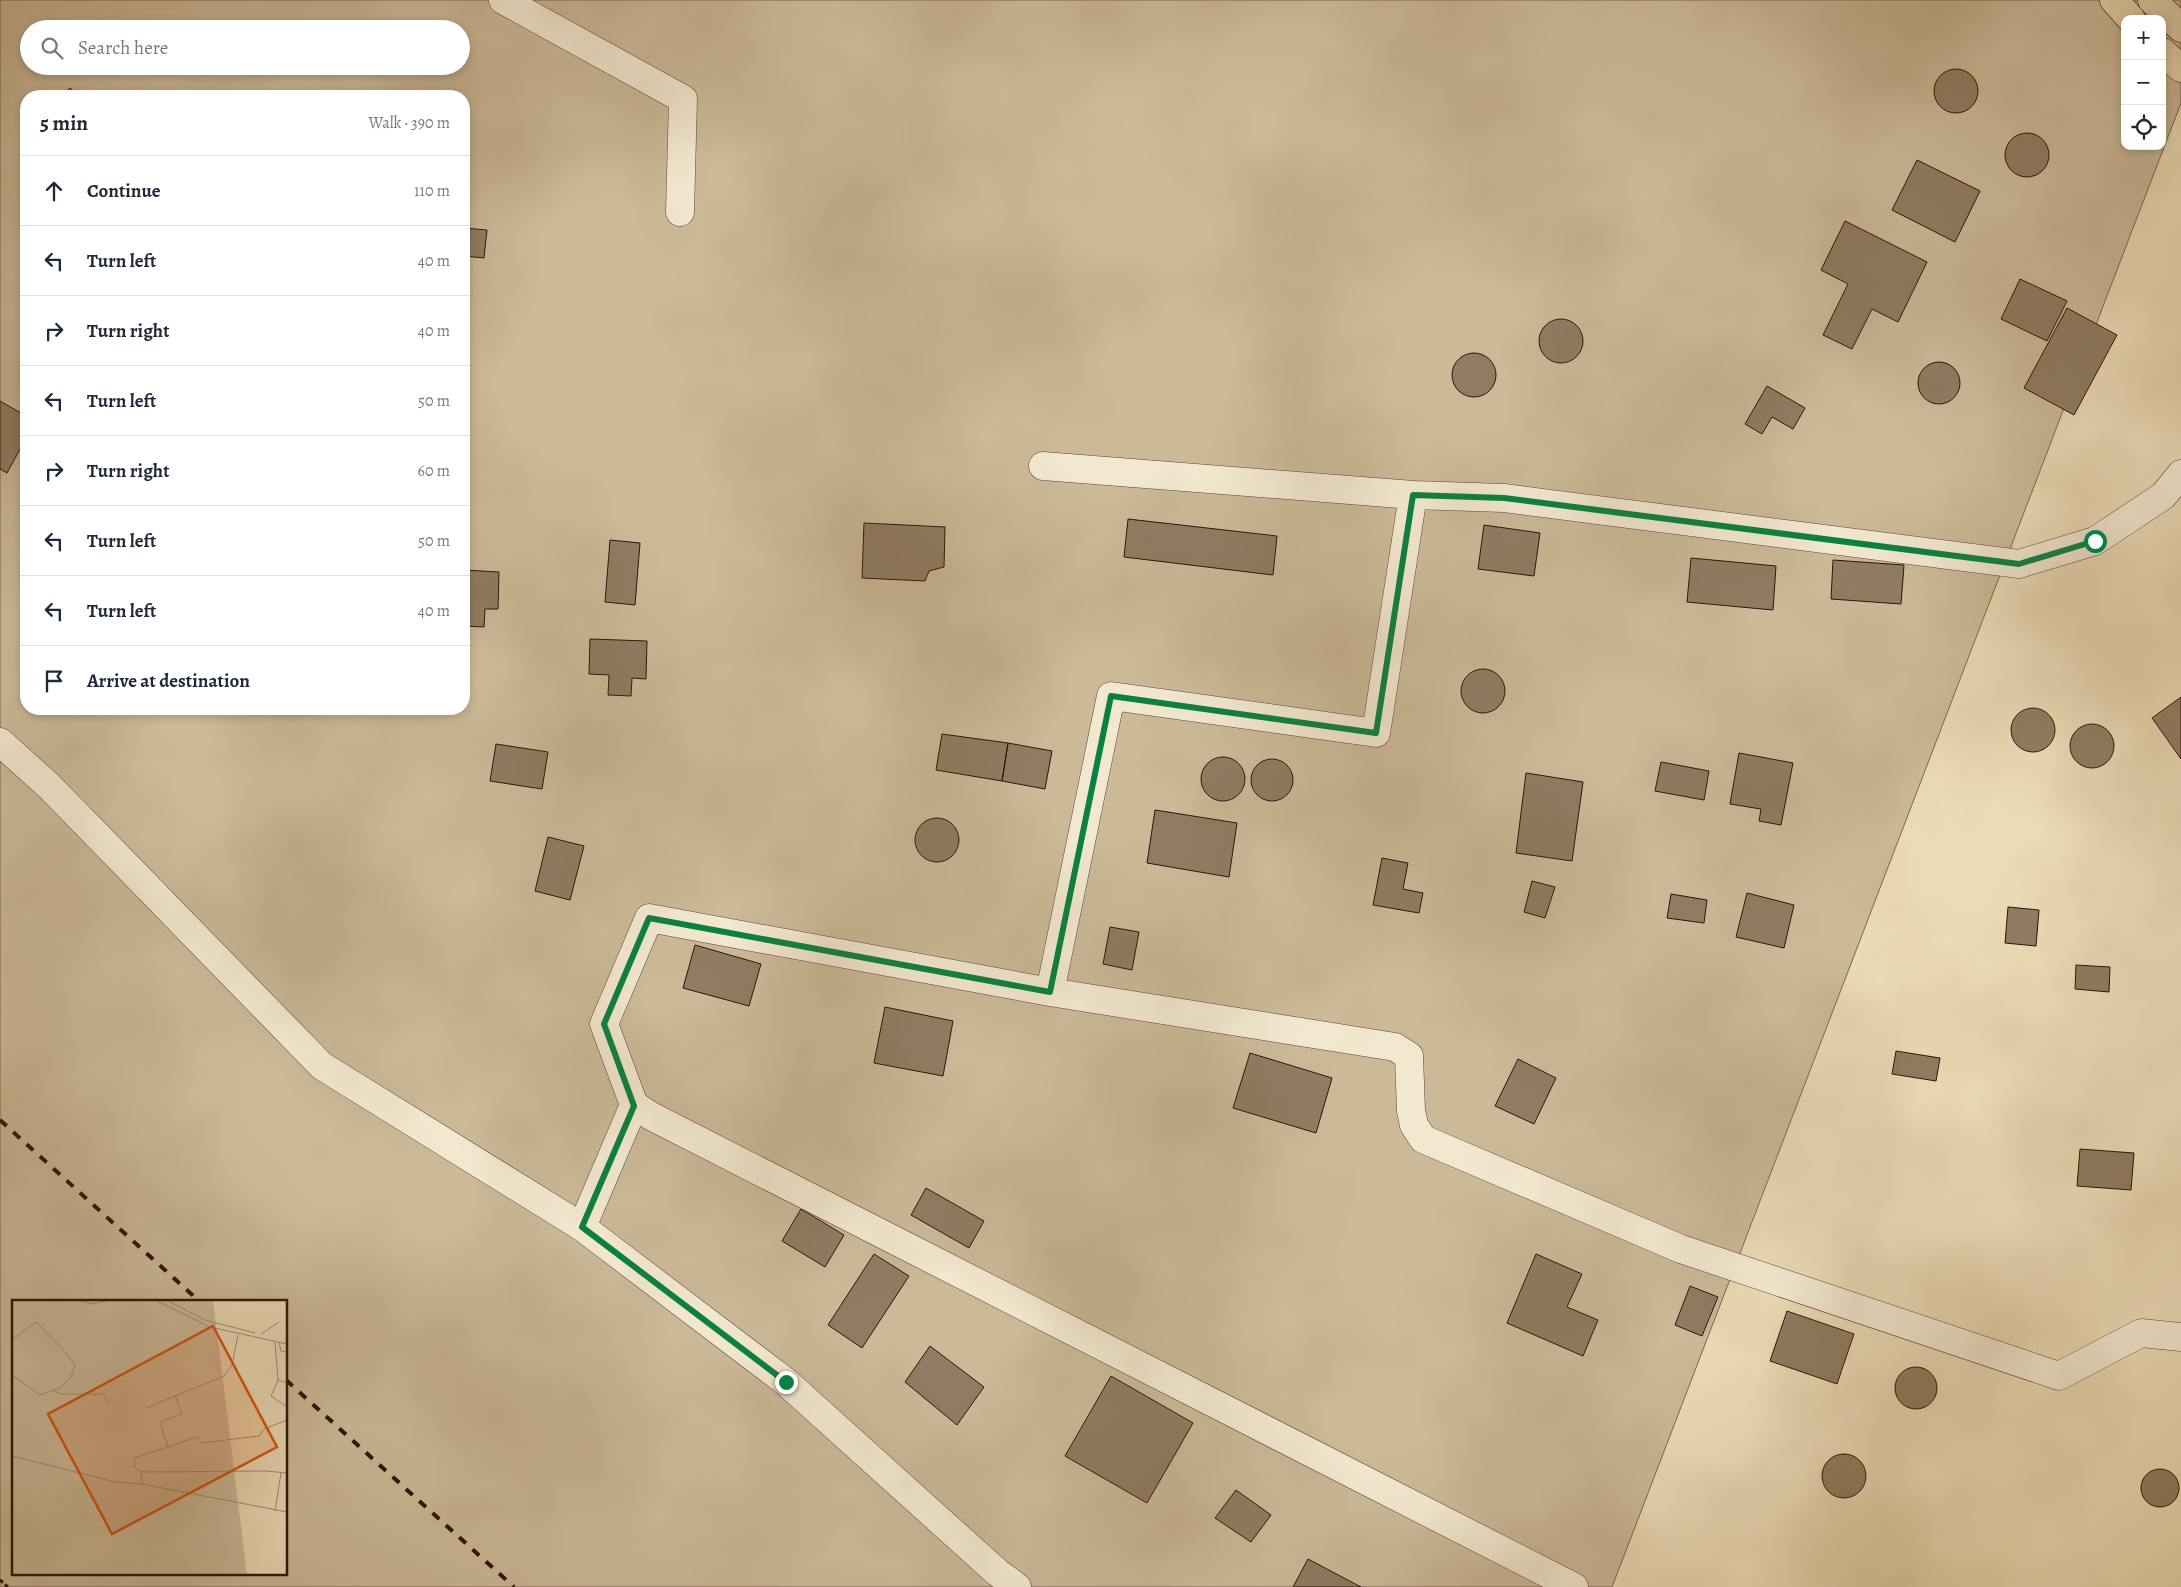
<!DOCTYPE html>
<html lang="en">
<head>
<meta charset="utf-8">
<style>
  body { margin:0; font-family:Alegreya,serif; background:#f6f6f7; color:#1f2937 }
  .controls { position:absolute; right:15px; top:15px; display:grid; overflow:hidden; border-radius:10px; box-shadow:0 2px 8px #0003 }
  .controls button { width:45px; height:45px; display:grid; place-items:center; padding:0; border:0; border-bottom:1px solid #e0e1e3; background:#fff; color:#1f2937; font:25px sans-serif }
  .stop { position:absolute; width:15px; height:15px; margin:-11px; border:4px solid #0b8043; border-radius:50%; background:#fff }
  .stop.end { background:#0b8043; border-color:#fff; box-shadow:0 1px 5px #0008 }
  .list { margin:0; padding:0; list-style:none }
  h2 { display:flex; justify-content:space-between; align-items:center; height:65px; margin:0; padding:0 20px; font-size:21px }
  h2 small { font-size:16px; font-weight:400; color:#747a83 }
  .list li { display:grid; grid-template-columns:32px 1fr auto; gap:15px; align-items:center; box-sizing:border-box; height:70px; padding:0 20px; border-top:1px solid #e0e1e3 }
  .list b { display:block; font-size:19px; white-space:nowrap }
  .list em { font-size:16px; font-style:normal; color:#747a83 }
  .icon { flex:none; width:28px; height:28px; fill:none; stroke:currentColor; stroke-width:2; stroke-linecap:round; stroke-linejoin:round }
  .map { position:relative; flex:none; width:2181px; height:1587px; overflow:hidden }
  .search { position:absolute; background:#fff; box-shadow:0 2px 8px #0003; left:20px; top:20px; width:450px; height:55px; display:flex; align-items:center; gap:12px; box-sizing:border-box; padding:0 18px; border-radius:28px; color:#747a83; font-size:19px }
  .panel { position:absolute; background:#fff; box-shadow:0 2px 8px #0003; left:20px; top:90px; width:450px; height:625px; border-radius:20px }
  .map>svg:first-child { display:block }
</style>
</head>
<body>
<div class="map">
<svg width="2181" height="1587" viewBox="0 0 2181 1587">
  <rect width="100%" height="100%" fill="#ebdbb6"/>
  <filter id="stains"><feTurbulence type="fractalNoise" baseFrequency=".004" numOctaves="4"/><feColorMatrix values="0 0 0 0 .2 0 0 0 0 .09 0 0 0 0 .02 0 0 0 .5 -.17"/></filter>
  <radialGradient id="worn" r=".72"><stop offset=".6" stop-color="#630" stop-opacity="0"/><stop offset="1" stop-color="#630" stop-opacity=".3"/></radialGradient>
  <path fill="#cbb998" stroke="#7c6750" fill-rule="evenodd" d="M0,0H2181V103L1612,1587H0ZM2125,19H2162V146H2125ZM29,29H461V66H29ZM26,96H464V709H26ZM14,1301H286V1573H14Z"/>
  <path fill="#8f7c62" stroke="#2c1508" d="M1934 91a22 22 0 1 1 44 0a22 22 0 1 1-44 0Z
    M70,88L79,96H63Z
    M2005 155a22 22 0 1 1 44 0a22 22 0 1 1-44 0Z
    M1917,160L1980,191L1955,242L1892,210Z
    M1845,221L1927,262L1898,322L1872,309L1852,349L1823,335L1848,284L1821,270Z
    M464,228L487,230L484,258L464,256Z
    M2020,279L2067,301L2047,341L2001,319Z
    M2067,308L2117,335L2074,415L2024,388Z
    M1539 341a22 22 0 1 1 44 0a22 22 0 1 1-44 0Z
    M1452 375a22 22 0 1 1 44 0a22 22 0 1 1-44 0Z
    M1918 383a21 21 0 1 1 42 0a21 21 0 1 1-42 0Z
    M1767,386L1805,408L1793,429L1772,417L1762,434L1745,424Z
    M0,401L26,416V438L7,473L0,469Z
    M1128,519L1277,536L1273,575L1124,557Z
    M864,523L945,527L944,567L929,571L925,581L862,578Z
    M1484,525L1540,533L1534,576L1478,569Z
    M610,540L640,543L635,605L605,602Z
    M1691,558L1776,566L1773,610L1687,602Z
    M1833,560L1904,565L1901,604L1831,599Z
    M464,570L499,572L498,609H485L484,627L464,626Z
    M590,639L647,641L646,679L632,678L631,696L608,695L609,675L589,674Z
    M1461 691a22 22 0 1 1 44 0a22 22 0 1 1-44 0Z
    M2181,697V759L2152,718Z
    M2011 730a22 22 0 1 1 44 0a22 22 0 1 1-44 0Z
    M2070 746a22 22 0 1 1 44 0a22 22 0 1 1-44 0Z
    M942,734L1008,743L1002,781L936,770Z
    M1008,743L1052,751L1045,789L1002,781Z
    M496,744L548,752L542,789L490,781Z
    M1739,753L1793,763L1781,825L1759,821L1761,809L1730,804Z
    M1201 779a22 22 0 1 1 44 0a22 22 0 1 1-44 0Z
    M1251 780a21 21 0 1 1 42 0a21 21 0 1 1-42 0Z
    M1661,762L1709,771L1704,800L1655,791Z
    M1526,773L1583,782L1572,861L1516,853Z
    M1155,810L1237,823L1229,877L1147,863Z
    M915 840a22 22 0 1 1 44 0a22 22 0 1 1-44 0Z
    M548,837L584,846L570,900L535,891Z
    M1382,858L1408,863L1403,889L1423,893L1419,913L1373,905Z
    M1532,881L1555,887L1545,918L1524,912Z
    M1747,893L1794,905L1784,948L1736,937Z
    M1671,894L1707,900L1704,923L1667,918Z
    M2008,907L2039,910L2036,946L2005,943Z
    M1110,927L1139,932L1132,970L1103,964Z
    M695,945L761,964L749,1006L683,988Z
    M2076,965L2110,967L2109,992L2075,989Z
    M885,1007L953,1021L943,1076L874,1063Z
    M1896,1051L1940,1058L1936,1081L1892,1074Z
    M1250,1053L1332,1078L1316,1133L1233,1108Z
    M1518,1059L1556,1078L1534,1124L1495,1106Z
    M2080,1149L2134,1153L2131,1190L2077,1186Z
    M926,1188L984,1221L969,1248L911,1215Z
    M801,1209L844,1235L825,1267L782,1241Z
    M874,1254L909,1276L862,1348L828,1325Z
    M1536,1254L1582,1274L1567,1307L1598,1320L1583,1356L1507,1323Z
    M1690,1286L1718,1297L1702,1336L1675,1325Z
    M1787,1311L1854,1334L1837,1384L1770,1361Z
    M930,1346L984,1387L957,1425L905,1382Z
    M1895 1388a21 21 0 1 1 42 0a21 21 0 1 1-42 0Z
    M1111,1376L1193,1423L1147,1503L1065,1456Z
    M1822 1476a22 22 0 1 1 44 0a22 22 0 1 1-44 0Z
    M2141 1488a19 19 0 1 1 38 0a19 19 0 1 1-38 0Z
    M1236,1490L1271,1515L1251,1542L1215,1518Z
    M1308,1559L1361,1587H1293Z"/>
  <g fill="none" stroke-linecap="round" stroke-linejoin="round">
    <g stroke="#5c4634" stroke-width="29">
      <path id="minor" d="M503,0L683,99L680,212
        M1043,466L1413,495L1504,498L2019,564L2095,541L2163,496L2181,474
        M0,742L49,786L322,1066L582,1227L634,1105L651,1116L1574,1587
        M1050,992L1395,1047L1409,1056L1411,1111L1414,1125L1423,1139L1681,1249L2059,1376L2141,1333L2181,1337
        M634,1105L604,1024L649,918L1050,992L1111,696L1376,733L1413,495
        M582,1227L786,1382L998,1573L1017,1587"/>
    </g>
    <g stroke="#2c1508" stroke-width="29">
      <path id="highway" d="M2114,0L2131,19
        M2152,0L2181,28
        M2162,52L2181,68"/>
    </g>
    <path stroke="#2c1508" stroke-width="3" stroke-dasharray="4 2.5" stroke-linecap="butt" d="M0,1580L8,1587"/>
    <use href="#minor" stroke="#f2e8d0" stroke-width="28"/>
    <use href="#highway" stroke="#ebdbb6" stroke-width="28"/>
    <path stroke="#2c1508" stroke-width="4" stroke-dasharray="9 9" stroke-linecap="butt" d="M0,1120L199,1301
      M286,1380L514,1587"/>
  </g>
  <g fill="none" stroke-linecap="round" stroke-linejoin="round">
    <path stroke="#0b8043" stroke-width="6" d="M786,1382L582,1227L634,1106L604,1024L649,918L1050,992L1111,696L1376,733L1413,495L1504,498L2019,564L2095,541"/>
  </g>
  <g transform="translate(12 1300)">
    <rect width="275" height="275" fill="#ebdbb6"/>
    <path d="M0,0H201L235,275H0Z" fill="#cbb998"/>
    <path fill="none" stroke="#9f8c70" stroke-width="1" d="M66,0L80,4L98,0M143,0L198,27L275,44M154,0L193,20L243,33M249,34L267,22M0,40L24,22L56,55L63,66L59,77L48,88L41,90M263,42L266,80L275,83M267,42L269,51L275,52M0,75L28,95L41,90L48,94H92L96,103M266,80L259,96L275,107M134,108L212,76L220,65L226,35M156,147L184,137L190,143L247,136L252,129L275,120M0,156L103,182L130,184L129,172L254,171L275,173M129,172L123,167L122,158L156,147L148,122L170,114L163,95M130,184L275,212M263,211L269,173"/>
    <path fill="#d5520c" fill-opacity="0.15" stroke="#d5520c" stroke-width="2.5" d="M201,26L265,147L100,234L36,114Z"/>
    <rect width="275" height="275" fill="none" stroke="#2c1508" stroke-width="2.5"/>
  </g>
  <rect width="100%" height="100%" filter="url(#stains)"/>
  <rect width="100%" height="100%" fill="url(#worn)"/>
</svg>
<div class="controls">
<button>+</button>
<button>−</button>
<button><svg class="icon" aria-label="locate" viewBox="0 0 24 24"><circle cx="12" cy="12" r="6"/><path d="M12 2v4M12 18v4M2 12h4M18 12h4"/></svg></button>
</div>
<div class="stop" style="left:2095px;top:541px"></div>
<div class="stop end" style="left:786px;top:1382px"></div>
<div class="search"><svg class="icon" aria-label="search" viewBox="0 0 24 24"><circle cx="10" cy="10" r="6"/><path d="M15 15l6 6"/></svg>Search here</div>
<section class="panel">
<h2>5 min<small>Walk · 390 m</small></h2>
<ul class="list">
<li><svg class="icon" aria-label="ahead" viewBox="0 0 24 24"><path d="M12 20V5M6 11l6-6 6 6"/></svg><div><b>Continue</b></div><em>110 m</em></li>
<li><svg class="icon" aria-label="left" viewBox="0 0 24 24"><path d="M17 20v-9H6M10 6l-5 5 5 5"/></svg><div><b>Turn left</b></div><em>40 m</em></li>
<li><svg class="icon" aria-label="right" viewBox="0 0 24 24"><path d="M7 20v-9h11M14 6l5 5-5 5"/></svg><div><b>Turn right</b></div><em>40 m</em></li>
<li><svg class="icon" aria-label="left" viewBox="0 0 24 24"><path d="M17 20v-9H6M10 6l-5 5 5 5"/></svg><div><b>Turn left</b></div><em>50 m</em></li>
<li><svg class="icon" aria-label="right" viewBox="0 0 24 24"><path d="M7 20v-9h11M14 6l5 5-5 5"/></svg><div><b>Turn right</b></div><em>60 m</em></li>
<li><svg class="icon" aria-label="left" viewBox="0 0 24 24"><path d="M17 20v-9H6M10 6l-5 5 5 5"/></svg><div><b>Turn left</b></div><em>50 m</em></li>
<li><svg class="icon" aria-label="left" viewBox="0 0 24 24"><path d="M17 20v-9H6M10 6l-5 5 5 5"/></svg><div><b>Turn left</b></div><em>40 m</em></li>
<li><svg class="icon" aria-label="arrive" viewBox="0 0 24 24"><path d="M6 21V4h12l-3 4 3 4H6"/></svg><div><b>Arrive at destination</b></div></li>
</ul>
</section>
</div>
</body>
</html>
